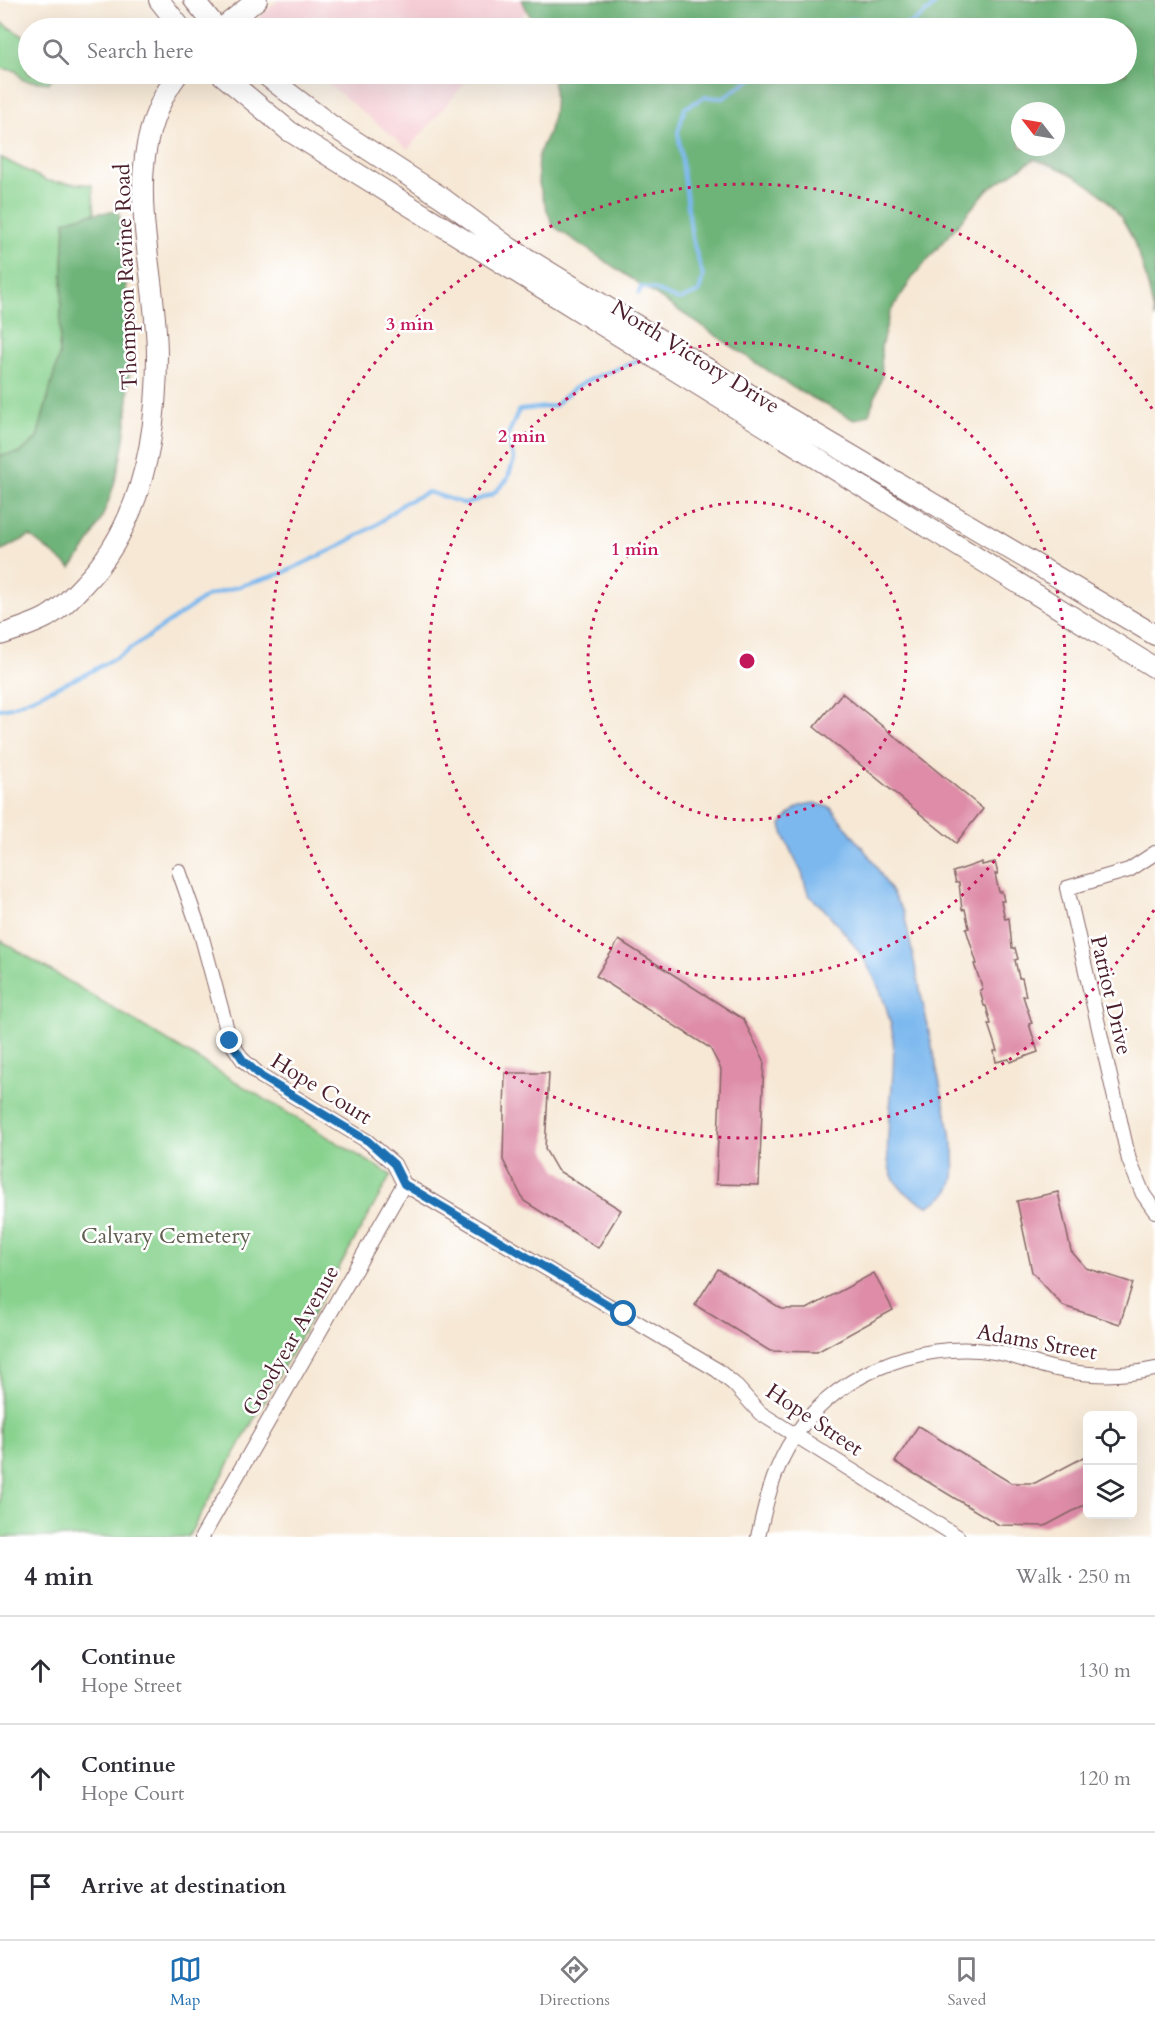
<!DOCTYPE html>
<html lang="en">
<head>
<meta charset="utf-8">
<style>
  body { margin:0; font-family:Cardo,serif; background:#f7f7f7; color:#2b2b33 }
  .controls { position:absolute; right:18px; bottom:18px; display:grid; overflow:hidden; border-radius:9px; box-shadow:0 6px 24px #0002 }
  .controls button { width:54px; height:54px; display:grid; place-items:center; padding:0; border:0; border-bottom:2px solid #e1e1e2; background:#fff; color:#2b2b33; font:30px sans-serif }
  .compass { position:absolute; left:1011px; top:102px; width:54px; height:54px; border-radius:50%; background:#fff; box-shadow:0 6px 24px #0002; rotate:301deg }
  .stop { position:absolute; width:18px; height:18px; margin:-14px; border:4px solid #1f6fb2; border-radius:50%; background:#fff }
  .stop.end { background:#1f6fb2; border-color:#fff; box-shadow:0 2px 6px #0008 }
  .list { margin:0; padding:0; list-style:none }
  h2 { display:flex; justify-content:space-between; align-items:center; height:78px; margin:0; padding:0 24px; font-size:26px }
  h2 small { font-size:20px; font-weight:400; color:#7c7c81 }
  .list li { display:grid; grid-template-columns:39px 1fr auto; gap:18px; align-items:center; box-sizing:border-box; height:108px; padding:0 24px; border-top:2px solid #e1e1e2 }
  .list b { display:block; font-size:22px; white-space:nowrap }
  .list p { margin:0; font-size:20px; white-space:nowrap; color:#7c7c81 }
  .list em { font-size:20px; font-style:normal; color:#7c7c81 }
  .icon { flex:none; width:33px; height:33px; fill:none; stroke:currentColor; stroke-width:2; stroke-linecap:round; stroke-linejoin:round }
  .map { position:relative; flex:none; width:1155px; height:1537px; overflow:hidden }
  .search { position:absolute; background:#fff; box-shadow:0 6px 24px #0002; left:18px; right:18px; top:18px; height:66px; display:flex; align-items:center; gap:15px; box-sizing:border-box; padding:0 21px; border-radius:33px; color:#7c7c81; font-size:22px }
  .sheet { height:402px; background:#fff }
  nav { display:flex; justify-content:space-around; align-items:center; box-sizing:border-box; height:84px; border-top:2px solid #e1e1e2; background:#fff; font-size:16px; color:#7c7c81 }
  nav a { display:grid; justify-items:center; gap:3px }
  nav .on { color:#1f6fb2 }
  .map>svg:first-child { display:block }
</style>
</head>
<body>
<div class="map">
<svg width="1155" height="1537" viewBox="0 0 1155 1537">
  <rect width="100%" height="100%" fill="#fff"/>
  <filter id="ink" filterUnits="userSpaceOnUse"><feTurbulence type="fractalNoise" baseFrequency=".0167" numOctaves="2"/><feDisplacementMap in="SourceGraphic" scale="12" xChannelSelector="R" yChannelSelector="G"/><feConvolveMatrix kernelMatrix="1 2 1 2 8 2 1 2 1" color-interpolation-filters="sRGB"/></filter>
  <filter id="wash" filterUnits="userSpaceOnUse"><feTurbulence type="fractalNoise" baseFrequency=".008" numOctaves="4" result="noise"/><feDisplacementMap in="SourceGraphic" scale="24" xChannelSelector="R" yChannelSelector="G"/><feGaussianBlur stdDeviation="1.35" result="paint"/><feColorMatrix in="noise" values="0 0 0 0 0 0 0 0 0 0 0 0 0 0 0 0 0 1.4 0 .05"/><feComposite in="paint" operator="in"/></filter>
  <g filter="url(#wash)">
    <rect width="100%" height="100%" fill="#f6e8d5"/>
    <path fill="#f6cfd6" d="M278,0H536L511,28H266L257,20Z
      M316,74H473L408,149Z"/>
    <path fill="#88d28e" stroke="#69785c" stroke-width="1.5" d="M0,22L28,39V74H54L49,83L23,80L16,71L0,68Z
      M0,157L47,181L92,185L95,213L65,221L59,356L37,438L20,453L2,456L0,455Z
      M0,940L391,1175L188,1537H0Z"/>
    <path fill="#6eb479" stroke="#5c6a52" stroke-width="1.5" fill-rule="evenodd" d="M522,0H1155V318C1138,234 1122,187 1034,159L988,189L913,277L890,312L881,347L882,377L869,414L854,420L794,388L553,226C545,204 535,183 538,159C539,150 545,141 548,133C556,113 556,94 552,74H1126V28H536ZM1020,111H1056V147H1020Z
      M119,211C130,323 149,474 71,568L30,536L0,551V455L20,453L37,438L59,356L65,221L90,214Z"/>
    <path fill="#7cb8ee" stroke="#636c8c" stroke-width="1.5" d="M815,803L831,808L873,861L904,913L954,1151C955,1181 957,1192 928,1206C883,1185 886,1164 889,1120C891,1093 897,1051 891,1025C880,977 856,943 823,908C819,904 814,901 810,896C804,887 805,879 801,871C793,855 785,842 781,825C791,811 797,804 815,803Z"/>
    <g fill="none" stroke-linecap="round" stroke-linejoin="round">
      <path stroke="#7cb8ee" stroke-width="4" d="M831,28C851,9 881,28 905,25C916,23 932,8 939,0
        M639,293L641,287L653,289L679,300L699,292L703,276L692,238L678,132L685,108L705,97L723,98L758,74
        M0,709L11,707L84,675L123,654L207,596L283,573L334,549L376,525L404,503L428,492L466,504L493,494L507,480L514,460L507,437L519,410L555,406C582,376 604,376 638,360"/>
    </g>
    <g id="blocks">
      <path fill="#de8ca8" d="M842,693L983,809L956,843L814,727Z
        M982,862V865L995,862L998,874H995L999,892H1002L1004,901H1001L1005,919L1009,918L1012,948H1015L1018,959L1015,960L1019,978H1022L1026,996H1023L1032,1023L1029,1024L1038,1052L1010,1062L1009,1059L996,1062L994,1051H997L988,1024H991L986,1006H984L980,990L983,989L974,964H977L966,929L969,928L965,909L962,910L959,883H956L953,872Z
        M619,940L743,1019L764,1060L759,1185L716,1184L721,1069L710,1048L596,976Z
        M505,1073H549L545,1149L557,1170L621,1210L598,1248L524,1201L503,1160Z
        M1058,1192L1071,1251L1086,1268L1133,1283L1120,1324L1063,1306L1032,1272L1017,1201Z
        M718,1269L782,1309H807L874,1273L893,1310L817,1352L770,1351L695,1305Z
        M918,1426L1011,1483H1035L1088,1455V1503L1045,1526L999,1525L895,1462Z"/>
    </g>
  </g>
  <g filter="url(#ink)">
    <use href="#blocks" fill-opacity="0" stroke="#866566" stroke-width="1.5"/>
    <g fill="none" stroke-linecap="round" stroke-linejoin="round">
      <g stroke="#866566" stroke-width="16">
        <path id="street" d="M1155,853L1129,870L1067,888L1129,1160L1143,1194L1155,1211
          M179,871L201,934L230,1041L243,1060L262,1077L367,1141L394,1164L404,1184L202,1537
          M404,1184L717,1370L734,1384L760,1413L958,1537
          M758,1537C765,1506 772,1475 788,1447C827,1377 917,1339 995,1352C1015,1355 1035,1365 1056,1369C1088,1376 1123,1376 1155,1369"/>
      </g>
      <g stroke="#866566" stroke-width="22">
        <path id="secondary" d="M159,0L181,28
          M194,0L217,28
          M222,28L257,0
          M221,74L289,131L334,159L1155,668
          M264,74L332,126L441,197L510,248L780,413L1155,635
          M0,635C16,630 32,625 47,617C61,609 73,596 84,584C142,524 157,437 157,356C157,259 114,160 178,74"/>
      </g>
      <use href="#street" stroke="#fff" stroke-width="14"/>
      <use href="#secondary" stroke="#fff" stroke-width="20"/>
    </g>
  </g>
  <g fill="none" stroke-linecap="round" stroke-linejoin="round" filter="url(#ink)">
    <path stroke="#1f6fb2" stroke-width="8" d="M230,1041L243,1060L262,1077L368,1141L394,1164L404,1184L624,1314"/>
  </g>
  <g fill="none" stroke="#c2185b" stroke-width="3" stroke-dasharray="3 6">
    <circle cx="747" cy="661" r="159"/>
    <circle cx="747" cy="661" r="318"/>
    <path d="M1154 910A477 477 0 1 1 1154 412"/>
  </g>
  <g text-anchor="middle" stroke-width="5" stroke-linejoin="round" paint-order="stroke">
    <g font-size="22" fill="#4a1f2b" stroke="#fff">
      <text transform="translate(125 277) rotate(-92)" y="8">Thompson Ravine Road</text>
      <text transform="translate(696 356) rotate(32)" y="8">North Victory Drive</text>
      <text transform="translate(1112 995) rotate(77)" y="8">Patriot Drive</text>
      <text transform="translate(322 1088) rotate(32)" y="8">Hope Court</text>
      <text transform="translate(290 1340) rotate(-60)" y="8">Goodyear Avenue</text>
      <text transform="translate(1037 1341) rotate(10)" y="8">Adams Street</text>
      <text transform="translate(815 1419) rotate(34)" y="8">Hope Street</text>
    </g>
    <g font-size="22" fill="#605e4e" stroke="#fff">
      <text x="166" y="1243">Calvary Cemetery</text>
    </g>
  </g>
  <circle cx="747" cy="661" r="9" fill="#c2185b" stroke="#fff" stroke-width="3"/>
  <g font-size="18" text-anchor="middle" font-weight="bold" fill="#c2185b" stroke="#fff" stroke-width="5" stroke-linejoin="round" paint-order="stroke">
    <text x="410" y="330">3 min</text>
    <text x="522" y="442">2 min</text>
    <text x="635" y="555">1 min</text>
  </g>
</svg>
<div class="controls">
<button><svg class="icon" aria-label="locate" viewBox="0 0 24 24"><circle cx="12" cy="12" r="6"/><path d="M12 2v4M12 18v4M2 12h4M18 12h4"/></svg></button>
<button><svg class="icon" aria-label="layers" viewBox="0 0 24 24"><path d="M12 4l9 5-9 5-9-5zM3 14l9 5 9-5"/></svg></button>
</div>
<svg class="compass" viewBox="-18 -18 36 36"><path d="M0-13l5 13h-10z" fill="#e53935"/><path d="M0 13l5-13h-10z" fill="#7c7c81"/></svg>
<div class="stop" style="left:624px;top:1314px"></div>
<div class="stop end" style="left:230px;top:1041px"></div>
<div class="search"><svg class="icon" aria-label="search" viewBox="0 0 24 24"><circle cx="10" cy="10" r="6"/><path d="M15 15l6 6"/></svg>Search here</div>
</div>
<section class="sheet">
<h2>4 min<small>Walk · 250 m</small></h2>
<ul class="list">
<li><svg class="icon" aria-label="ahead" viewBox="0 0 24 24"><path d="M12 20V5M6 11l6-6 6 6"/></svg><div><b>Continue</b><p>Hope Street</p></div><em>130 m</em></li>
<li><svg class="icon" aria-label="ahead" viewBox="0 0 24 24"><path d="M12 20V5M6 11l6-6 6 6"/></svg><div><b>Continue</b><p>Hope Court</p></div><em>120 m</em></li>
<li><svg class="icon" aria-label="arrive" viewBox="0 0 24 24"><path d="M6 21V4h12l-3 4 3 4H6"/></svg><div><b>Arrive at destination</b></div></li>
</ul>
</section>
<nav>
<a class="on"><svg class="icon" aria-label="map" viewBox="0 0 24 24"><path d="M3 6l6-2 6 2 6-2v14l-6 2-6-2-6 2zM9 4v14M15 6v14"/></svg>Map</a>
<a><svg class="icon" aria-label="directions" viewBox="0 0 24 24"><path d="M12 3l9 9-9 9-9-9zM9 14v-3h6M13 9l2 2-2 2"/></svg>Directions</a>
<a><svg class="icon" aria-label="saved" viewBox="0 0 24 24"><path d="M7 4h10v16l-5-4-5 4z"/></svg>Saved</a>
</nav>
</body>
</html>
